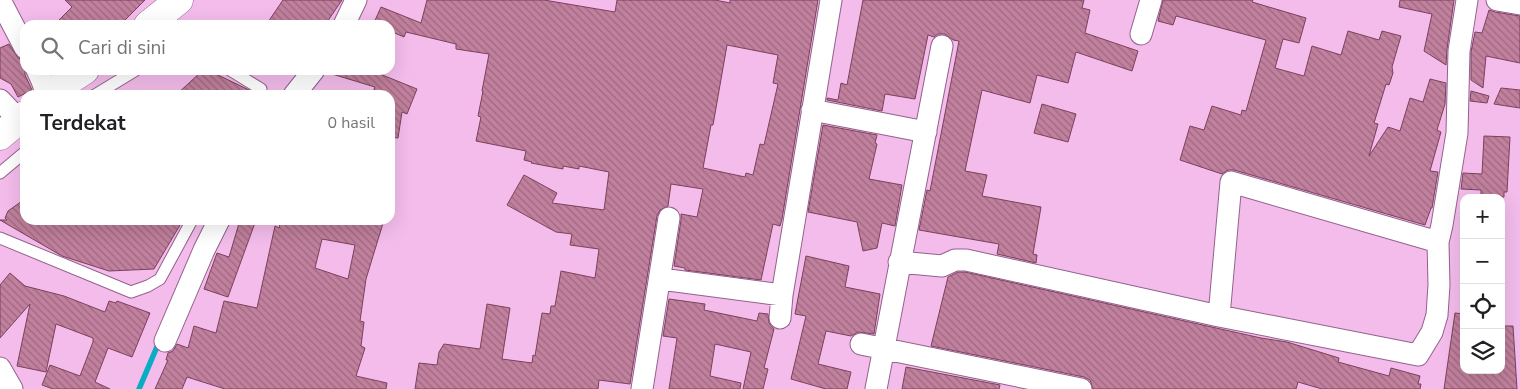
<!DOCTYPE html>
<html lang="id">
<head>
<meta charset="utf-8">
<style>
  body { margin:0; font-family:"Nunito Sans",sans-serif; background:#f2f2f2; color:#202124 }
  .controls { position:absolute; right:15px; bottom:15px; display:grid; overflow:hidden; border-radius:10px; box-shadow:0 5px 20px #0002 }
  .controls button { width:45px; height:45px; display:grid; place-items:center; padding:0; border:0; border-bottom:1px solid #e0e0e0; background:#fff; color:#202124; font:25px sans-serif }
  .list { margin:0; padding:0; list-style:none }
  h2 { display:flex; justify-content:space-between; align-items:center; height:65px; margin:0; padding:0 20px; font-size:21px }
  h2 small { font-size:16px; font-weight:400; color:#757577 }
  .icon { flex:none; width:28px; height:28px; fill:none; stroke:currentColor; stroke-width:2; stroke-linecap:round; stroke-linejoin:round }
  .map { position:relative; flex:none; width:1520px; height:389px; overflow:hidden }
  .search { position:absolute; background:#fff; box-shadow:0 5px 20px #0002; left:20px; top:20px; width:375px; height:55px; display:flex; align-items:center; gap:12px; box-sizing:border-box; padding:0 18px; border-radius:15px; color:#757577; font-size:19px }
  .panel { position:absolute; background:#fff; box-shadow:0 5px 20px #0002; left:20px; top:90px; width:375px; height:135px; border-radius:15px }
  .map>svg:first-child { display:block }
</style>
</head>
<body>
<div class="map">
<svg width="1520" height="389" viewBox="0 0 1520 389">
  <defs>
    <pattern id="building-back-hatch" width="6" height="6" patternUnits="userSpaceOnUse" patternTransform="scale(1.25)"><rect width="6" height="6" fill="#c1809d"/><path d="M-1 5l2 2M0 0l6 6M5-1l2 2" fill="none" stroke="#9d6880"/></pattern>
  </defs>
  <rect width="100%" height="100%" fill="#f3bceb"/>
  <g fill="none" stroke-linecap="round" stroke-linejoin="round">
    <path stroke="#09acc3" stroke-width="5.5" d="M139,389L159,342"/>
  </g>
  <path fill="url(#building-back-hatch)" stroke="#7b415c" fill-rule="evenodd" d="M65,0H145L120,25H54L72,7Z
    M283,0H342L325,25H266Z
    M427,0H544L615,12L617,0H715L730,3V0H818L782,219L780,226L773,224L761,280L685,270V268L674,266L681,220V214L697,217L703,189L671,184L668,206L660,210L657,216L630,384L599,380L598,389H415L419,363L437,365L439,352L444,344L480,349L487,304L510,308L502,359L532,363L533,355L535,356L542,313L550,314L551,306H555L561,271L595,278L599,249L570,245L572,234L556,232L507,205L524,175L557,193L552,203L604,210L609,172L579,166V169L563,166V169L531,163L532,162L524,160L526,151L476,141L481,117L478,116L483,91H482L489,54L456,49V44L406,32L404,37L390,31V25H373L381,7L421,23ZM727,45L778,55L773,83L778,84L764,145L760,144L753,175L746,173L745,177L703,168L711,125H713Z
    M863,0H1084L1082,8L1090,10L1085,33L1138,51L1132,71L1076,52L1068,83L1037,75L1030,103L982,90L965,171L987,175L982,196L1041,207L1033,254L1037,255L1036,263L997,254L999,244L919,230L927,190L930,191L959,41L953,40L945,34H938L934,37L928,35L915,99L885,94L882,111L827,100V98L838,100L841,83L847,85Z
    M1163,0H1253L1252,2L1306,18L1299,43L1283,39L1275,68L1304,76L1312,46L1341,55L1348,31L1379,40L1382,31L1401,36L1392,67L1393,73L1389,85L1386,84L1374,123L1378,124L1369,156L1388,127L1400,131L1410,98L1423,102L1430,79L1446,83L1445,104L1437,130L1441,132L1430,171L1438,172L1432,208H1431L1425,225L1234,170H1228L1222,174L1180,160L1190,126L1204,130L1212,106L1241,115L1242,110L1246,111L1266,40L1176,16L1173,25L1158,21Z
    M1400,0H1454L1447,49L1446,65L1424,51L1432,14L1399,7Z
    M1489,10L1495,12L1520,16V63L1486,56L1483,88L1471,80V52L1475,32L1482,33Z
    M9,44L18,58L25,60V75L32,90L18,97L11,84L0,78V48Z
    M333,70H370L417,89L407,114L402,112L398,138L390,137V95H372L375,87L332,74Z
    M202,71L216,74L249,90L254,93V95H176Z
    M1501,88L1520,90V108L1494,104Z
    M1471,91L1489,96L1487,103L1470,101Z
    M1042,104L1076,114L1068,142L1034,133Z
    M823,125L877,135L875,143L877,144L869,179L902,185L895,226L882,223L877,248L863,251L857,222L808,212Z
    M1484,136L1510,137L1507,192H1504V197L1481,196V190L1461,189L1463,173L1482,174Z
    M25,199V220H183L154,269L109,271L62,256L0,220H7L5,218L8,211Z
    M240,220H256L228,297L204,289L217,253L229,257Z
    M281,220H384L366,279L360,321L364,322L361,346L365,348L356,376L387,383L386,389H225L187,377L182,389H155L168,360H166L168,353L173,351L177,344L188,348L194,326L216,333L224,301L257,308L275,226L279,228ZM322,239L355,245L348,279L315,268Z
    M806,256L849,266L845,287L880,294L874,334L858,332L851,336L826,331L818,364L851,372L847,389H826L791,379L806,316L795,314Z
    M958,272H965L1261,338L1287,342L1339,358L1338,362L1389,376L1391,368L1420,376L1418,384H1421L1420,389H1322L1298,382L1296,389H1093L1090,380L1084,377L931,346L948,277Z
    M10,273L25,286L64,296L105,312L109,301L116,303L117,301L150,313L132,357L108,348L95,382L110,389H53L42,385L50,365L80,376L93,342V338L56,324L46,372L17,366L30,304L0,338V285Z
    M669,299L705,304L704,310L757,321L759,313L768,314L769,323L774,329L764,368L768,369L763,389H743L751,352L715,344L710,376L741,383L740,389H669L677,338L663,336Z
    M1455,313L1464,314V370H1501V326H1513L1517,389H1444Z
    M906,367L1000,385L999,389H902Z"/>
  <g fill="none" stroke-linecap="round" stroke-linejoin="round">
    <g stroke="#93618c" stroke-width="13">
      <path id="service" d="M230,70L261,89V95
        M95,95L136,70
        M0,173L25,152
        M0,238L131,292L148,286L160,279L192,220"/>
    </g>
    <g stroke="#93618c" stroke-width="23">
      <path id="minor" d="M0,0L25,48
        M1497,0L1520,4
        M344,25L356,0
        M1141,34L1151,0
        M37,70L42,81L47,95
        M294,95L314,70
        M0,100L19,120
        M812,110L926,132
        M899,262L942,266L955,260H966L1219,316L1418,355L1432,332L1437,315L1439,285L1438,242L1442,225L1457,133L1459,51L1467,0
        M661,279L782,295
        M1219,316L1231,182L1438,242
        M780,318L782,295L831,0
        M165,341L204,250L219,220
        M861,344L1081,389
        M0,368L12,389
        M642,389L669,218
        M876,389L942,46"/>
    </g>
    <g stroke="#93618c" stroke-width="29">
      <path id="secondary" d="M148,25L179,0
        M47,95L85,70
        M0,136L25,115"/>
    </g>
    <use href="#service" stroke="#fff" stroke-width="11"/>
    <use href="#minor" stroke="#fff" stroke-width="21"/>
    <use href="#secondary" stroke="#fff" stroke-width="28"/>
  </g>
</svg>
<div class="controls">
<button>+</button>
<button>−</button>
<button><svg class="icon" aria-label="locate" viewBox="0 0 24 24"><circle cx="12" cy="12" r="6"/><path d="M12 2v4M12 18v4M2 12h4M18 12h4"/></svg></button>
<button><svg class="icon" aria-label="layers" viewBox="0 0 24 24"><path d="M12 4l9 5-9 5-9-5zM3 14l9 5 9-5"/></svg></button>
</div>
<div class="search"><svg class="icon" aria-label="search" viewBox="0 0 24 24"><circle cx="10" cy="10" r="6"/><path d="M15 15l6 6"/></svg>Cari di sini</div>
<section class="panel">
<h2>Terdekat<small>0 hasil</small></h2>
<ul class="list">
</ul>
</section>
</div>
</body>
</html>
